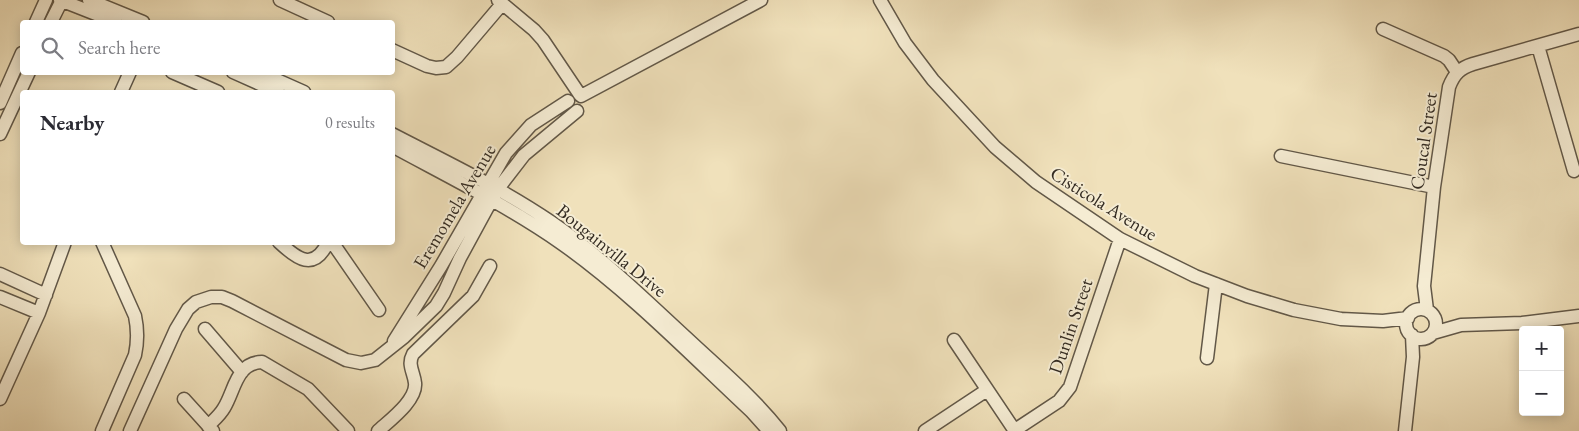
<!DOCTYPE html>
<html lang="en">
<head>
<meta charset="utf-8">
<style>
  body { margin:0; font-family:"EB Garamond",serif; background:#f2f2f3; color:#2b2b33 }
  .controls { position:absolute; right:15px; bottom:15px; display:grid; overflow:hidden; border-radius:5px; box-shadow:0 2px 12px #0003 }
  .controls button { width:45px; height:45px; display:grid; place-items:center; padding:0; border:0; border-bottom:1px solid #e1e1e2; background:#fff; color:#2b2b33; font:25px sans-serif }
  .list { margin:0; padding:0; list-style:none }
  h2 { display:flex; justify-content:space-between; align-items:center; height:65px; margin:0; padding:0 20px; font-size:21px }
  h2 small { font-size:16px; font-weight:400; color:#7c7c81 }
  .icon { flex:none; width:28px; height:28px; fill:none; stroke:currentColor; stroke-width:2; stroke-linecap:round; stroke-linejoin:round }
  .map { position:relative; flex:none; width:1579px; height:431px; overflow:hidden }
  .search { position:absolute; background:#fff; box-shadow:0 2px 12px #0003; left:20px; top:20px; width:375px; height:55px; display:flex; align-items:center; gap:12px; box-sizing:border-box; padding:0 18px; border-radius:5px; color:#7c7c81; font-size:19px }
  .panel { position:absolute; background:#fff; box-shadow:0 2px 12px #0003; left:20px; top:90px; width:375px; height:155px; border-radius:5px }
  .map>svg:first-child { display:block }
</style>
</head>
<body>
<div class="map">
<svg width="1579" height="431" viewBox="0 0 1579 431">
  <rect width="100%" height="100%" fill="#f0e1bb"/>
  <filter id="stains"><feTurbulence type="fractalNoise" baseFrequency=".004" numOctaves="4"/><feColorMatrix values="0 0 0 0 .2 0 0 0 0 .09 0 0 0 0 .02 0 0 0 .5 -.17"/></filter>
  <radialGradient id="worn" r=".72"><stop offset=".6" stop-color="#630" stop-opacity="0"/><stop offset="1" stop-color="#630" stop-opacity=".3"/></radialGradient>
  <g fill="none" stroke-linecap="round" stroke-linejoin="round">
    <g stroke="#625848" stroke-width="15">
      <path id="minor" d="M60,0L116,22
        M89,0L143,22
        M280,0L328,22
        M498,0L534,30L543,40L580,95
        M880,0L905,43L933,80L995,147L1036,182L1120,239L1195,276L1247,296L1294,310L1341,319L1383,321L1408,318
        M36,22L46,0
        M51,22L62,0
        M1383,29L1444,56L1449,60L1457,72
        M1538,46L1574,171
        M392,50L427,66L436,68L446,67L457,57L502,4
        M172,72L218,92
        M233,72L278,92
        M259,72L304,92
        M121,92L130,72
        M581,96L761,0
        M0,103L22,53
        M0,134L29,72
        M392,134C446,162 501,188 551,222C602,257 646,301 692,343C722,371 754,398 780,431
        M392,146C449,177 508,206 561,243C629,291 690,354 751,411L769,431
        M1281,156L1434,187
        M102,242L135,316C138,330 138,341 135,355L102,431
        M279,242C297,259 314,272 328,242
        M332,242L379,310
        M0,274L46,295
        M0,297L39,313
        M1406 324a15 15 0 1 1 30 0a15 15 0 1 1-30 0Z
        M1427,310L1424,286L1434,187L1449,87C1454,74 1460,68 1473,64L1579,34
        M205,329L242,372
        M1433,333L1461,325L1522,323L1579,316
        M954,340L1015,431
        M394,341L441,266L506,153L531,125L568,101
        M1207,358L1216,284
        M0,399L39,313L65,242
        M184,399L213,431
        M208,426C214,420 220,415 224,408C235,390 236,363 262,362L308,389L348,431
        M1015,430L1059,401L1070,387L1120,239
        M130,431L176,329L188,309L196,302L211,297H222L232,301L346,360L361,363L375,360L404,337L436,306L444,293L460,258L497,190L524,155L577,111
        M378,431C390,420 417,400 415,383C414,372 407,365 413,354L473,296L490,266
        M925,431L987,390
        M1405,431L1413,357L1412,335"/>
    </g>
    <use href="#minor" stroke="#f5ecd3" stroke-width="12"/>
  </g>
  <g text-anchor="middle" stroke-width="4" stroke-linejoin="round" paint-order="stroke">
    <g font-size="19" fill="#332b22" stroke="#f5ecd3">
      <text transform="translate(1423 141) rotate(-82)" y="7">Coucal Street</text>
      <text transform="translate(1104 203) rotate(32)" y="7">Cisticola Avenue</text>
      <text transform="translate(454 206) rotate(-59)" y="7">Eremomela Avenue</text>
      <text transform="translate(612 250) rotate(39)" y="7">Bougainvilla Drive</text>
      <text transform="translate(1070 326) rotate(-71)" y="7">Dunlin Street</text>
    </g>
  </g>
  <rect width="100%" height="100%" filter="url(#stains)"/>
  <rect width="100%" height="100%" fill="url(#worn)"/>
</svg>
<div class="controls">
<button>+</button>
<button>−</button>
</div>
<div class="search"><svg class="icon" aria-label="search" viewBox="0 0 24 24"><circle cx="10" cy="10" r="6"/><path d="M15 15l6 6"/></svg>Search here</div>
<section class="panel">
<h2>Nearby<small>0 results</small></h2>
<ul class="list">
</ul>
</section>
</div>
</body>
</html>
